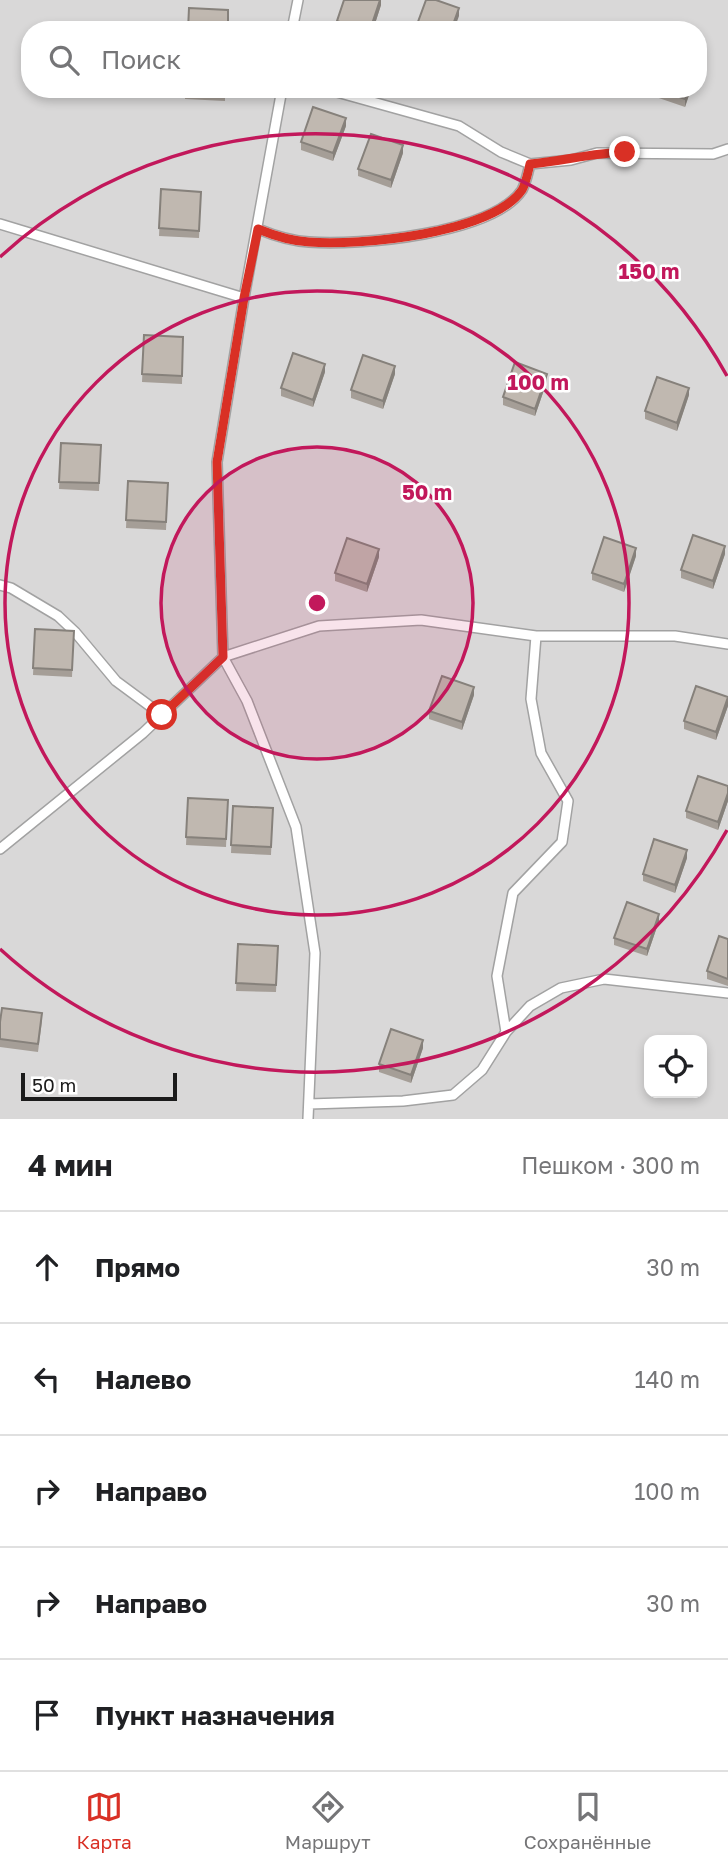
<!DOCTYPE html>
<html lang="ru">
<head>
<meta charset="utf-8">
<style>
  body { margin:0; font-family:"Golos Text",sans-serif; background:#f6f6f6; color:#202124 }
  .controls { position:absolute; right:21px; bottom:21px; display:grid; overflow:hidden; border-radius:14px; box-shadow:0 4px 10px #0003 }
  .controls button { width:63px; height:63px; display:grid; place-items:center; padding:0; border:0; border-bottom:2px solid #e0e0e0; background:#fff; color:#202124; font:35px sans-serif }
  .scale { position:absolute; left:21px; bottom:18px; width:156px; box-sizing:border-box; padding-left:7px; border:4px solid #1b1b1b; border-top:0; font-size:19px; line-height:24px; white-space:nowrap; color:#1b1b1b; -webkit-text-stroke:5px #fff; paint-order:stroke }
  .stop { position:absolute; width:21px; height:21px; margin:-16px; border:5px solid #d93025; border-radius:50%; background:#fff }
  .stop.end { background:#d93025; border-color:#fff; box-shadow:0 2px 7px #0008 }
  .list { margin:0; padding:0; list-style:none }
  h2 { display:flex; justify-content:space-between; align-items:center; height:91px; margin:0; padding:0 28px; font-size:30px }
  h2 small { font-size:23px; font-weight:400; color:#757577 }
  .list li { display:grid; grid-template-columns:46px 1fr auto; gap:21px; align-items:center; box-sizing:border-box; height:112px; padding:0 28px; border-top:2px solid #e0e0e0 }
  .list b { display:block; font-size:26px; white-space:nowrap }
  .list em { font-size:23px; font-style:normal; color:#757577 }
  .icon { flex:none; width:38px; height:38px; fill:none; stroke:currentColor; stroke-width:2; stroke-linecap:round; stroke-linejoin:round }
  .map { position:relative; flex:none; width:728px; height:1119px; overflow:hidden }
  .search { position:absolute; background:#fff; box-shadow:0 4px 10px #0003; left:21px; right:21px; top:21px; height:77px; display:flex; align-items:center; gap:18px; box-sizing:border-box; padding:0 24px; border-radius:28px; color:#757577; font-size:26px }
  .sheet { height:651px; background:#fff }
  nav { display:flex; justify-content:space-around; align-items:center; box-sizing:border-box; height:98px; border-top:2px solid #e0e0e0; background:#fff; font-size:19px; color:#757577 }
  nav a { display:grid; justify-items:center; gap:4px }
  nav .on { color:#d93025 }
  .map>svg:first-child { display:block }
</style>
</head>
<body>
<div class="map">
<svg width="728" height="1119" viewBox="0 0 728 1119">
  <rect width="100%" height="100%" fill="#ece9e0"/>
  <path fill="#d9d8d8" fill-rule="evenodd" d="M0,0H728V1119H0ZM30,30H698V89H30ZM649,1040H702V1093H649Z"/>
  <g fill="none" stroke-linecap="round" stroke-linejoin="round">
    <g stroke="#a2a2a2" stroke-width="12">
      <path id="lane" d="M292,30L298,0
        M282,89L244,298L217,462L223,657L247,701L296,827L315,953L308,1119
        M326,89L459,126L501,152L530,164L571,160L597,153L713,154L728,149
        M0,224L244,298
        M258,229C275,236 291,241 309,242C359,246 493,234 522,190C526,183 528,172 530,164
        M0,585L11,588L58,616L75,632L116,681L162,715
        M0,849L143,733L223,657L319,626L421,620L536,636H675L728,644
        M506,1032L497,976L513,893L562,842L568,801L541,753L531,699L536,636
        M309,1104L403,1101L453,1095L482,1070L506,1032L530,1006L561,988L604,979L728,993"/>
    </g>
    <use href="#lane" stroke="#fff" stroke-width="9"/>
  </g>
  <path fill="#a59e97" d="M381,0V5L373,30H340L337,29V21Z
    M185,89H225V101L185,99Z
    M653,89H691L685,107L653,96Z
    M346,126L333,161L301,150V142Z
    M403,153L391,188L358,176V169Z
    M161,189L201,192L199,238L159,236Z
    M144,335L183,337L182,384L142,382Z
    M325,372L313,407L281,396V388Z
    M395,374L383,409L351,398V390Z
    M547,381L535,416L503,405V397Z
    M689,395L677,431L645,419V411Z
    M61,443L101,445L99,491L59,489Z
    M128,481L168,483L166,530L126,528Z
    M725,554L713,589L681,578V570Z
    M636,556L624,592L592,580V573Z
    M379,557L367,592L335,581V573Z
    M35,629L74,631L72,677L33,675Z
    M474,695L462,730L429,719V711Z
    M728,697V706L716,740L684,729V721Z
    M728,786V801L718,830L686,818V811Z
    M188,798L228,800L226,847L186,845Z
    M233,806L273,808L271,855L231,853Z
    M687,858L675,893L643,881V874Z
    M659,921L647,956L614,945V938Z
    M728,939V986L707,979V971Z
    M238,944L278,946L276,992L236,991Z
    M42,1021L38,1052L0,1047V1022Z
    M423,1048L411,1083L379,1072V1064Z"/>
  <path fill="#86817b" d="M380,0H381V5L373,30H370Z
    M459,8V16L454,30H451Z
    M689,89H691L685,107V99Z
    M346,118V126L333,161V153Z
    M403,145V153L391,188V180Z
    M325,364V372L313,407V400Z
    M395,366V374L383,409V401Z
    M547,374V381L535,416V409Z
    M689,388V395L677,431V423Z
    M725,546V554L713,589V581Z
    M636,548V556L624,592V584Z
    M379,549V557L367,592V584Z
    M474,687V695L462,730V722Z
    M728,699V706L716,740V732Z
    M728,793V801L718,830V822Z
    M687,850V858L675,893V885Z
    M659,914V921L647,956V949Z
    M423,1040V1048L411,1083V1075Z"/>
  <path fill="#c0b8b0" stroke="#86817b" stroke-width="2" d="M344,0H380L370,30H362L337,21Z
    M426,0H436L459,8L451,30H415Z
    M189,8L228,10V30H188Z
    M548,24L564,30H546Z
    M656,89H689L685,99Z
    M313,107L346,118L333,153L301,142Z
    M371,134L403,145L391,180L358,169Z
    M161,189L201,192L199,231L159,228Z
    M144,335L183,337L182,376L142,374Z
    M293,353L325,364L313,400L281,388Z
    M363,355L395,366L383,401L351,390Z
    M515,362L547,374L535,409L503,397Z
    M657,377L689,388L677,423L645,411Z
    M61,443L101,445L99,483L59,482Z
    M128,481L168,483L166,522L126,520Z
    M693,535L725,546L713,581L681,570Z
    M604,537L636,548L624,584L592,573Z
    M347,538L379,549L367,584L335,573Z
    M35,629L74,631L72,670L33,668Z
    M442,676L474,687L462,722L429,711Z
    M696,686L728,697L716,732L684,721Z
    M698,776L728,786V793L718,822L686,811Z
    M188,798L228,800L226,839L186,837Z
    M233,806L273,808L271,847L231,845Z
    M654,839L687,850L675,885L643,874Z
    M627,902L659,914L647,949L614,938Z
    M719,936L728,939V979L707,971Z
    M238,944L278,946L276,985L236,983Z
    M2,1008L42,1013L38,1044L0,1039V1022Z
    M391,1029L423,1040L411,1075L379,1064Z"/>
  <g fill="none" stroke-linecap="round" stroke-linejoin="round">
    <path stroke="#d93025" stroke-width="9" d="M162,715L223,657L217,462L244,298L258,229C275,236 291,241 309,242C359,246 492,234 522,190C526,183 528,172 530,164C562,161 593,153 625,152"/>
  </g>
  <circle cx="317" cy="603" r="156" fill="#c2185b" fill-opacity=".12"/>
  <g fill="none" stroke="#c2185b" stroke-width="3.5">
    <circle cx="317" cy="603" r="156"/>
    <circle cx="317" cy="603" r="312"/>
    <path d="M727 830A469 469 0 0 1 0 949M0 257A469 469 0 0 1 727 376"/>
  </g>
  <circle cx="317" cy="603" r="10" fill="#c2185b" stroke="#fff" stroke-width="3.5"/>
  <g font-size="21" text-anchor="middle" font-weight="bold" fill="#c2185b" stroke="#fff" stroke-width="5" stroke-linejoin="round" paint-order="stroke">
    <text x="649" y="279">150 m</text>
    <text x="538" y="390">100 m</text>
    <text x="427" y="500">50 m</text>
  </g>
</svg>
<div class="controls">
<button><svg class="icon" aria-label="locate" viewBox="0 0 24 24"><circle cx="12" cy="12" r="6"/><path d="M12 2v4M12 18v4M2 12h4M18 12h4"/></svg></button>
</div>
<div class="scale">50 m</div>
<div class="stop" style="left:162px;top:715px"></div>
<div class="stop end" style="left:625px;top:152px"></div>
<div class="search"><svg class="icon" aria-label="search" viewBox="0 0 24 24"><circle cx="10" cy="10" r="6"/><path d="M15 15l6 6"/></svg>Поиск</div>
</div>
<section class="sheet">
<h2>4 мин<small>Пешком · 300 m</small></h2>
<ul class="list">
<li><svg class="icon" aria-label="ahead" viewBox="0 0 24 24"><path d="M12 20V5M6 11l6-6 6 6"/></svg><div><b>Прямо</b></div><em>30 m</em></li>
<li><svg class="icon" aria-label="left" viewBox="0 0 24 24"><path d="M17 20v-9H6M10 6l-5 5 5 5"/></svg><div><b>Налево</b></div><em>140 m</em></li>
<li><svg class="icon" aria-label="right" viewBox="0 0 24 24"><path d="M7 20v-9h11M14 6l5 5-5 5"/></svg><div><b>Направо</b></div><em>100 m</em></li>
<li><svg class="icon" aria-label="right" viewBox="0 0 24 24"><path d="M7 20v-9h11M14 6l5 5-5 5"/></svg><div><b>Направо</b></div><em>30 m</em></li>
<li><svg class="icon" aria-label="arrive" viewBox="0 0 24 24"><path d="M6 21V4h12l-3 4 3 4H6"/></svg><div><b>Пункт назначения</b></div></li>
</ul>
</section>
<nav>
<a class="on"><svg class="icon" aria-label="map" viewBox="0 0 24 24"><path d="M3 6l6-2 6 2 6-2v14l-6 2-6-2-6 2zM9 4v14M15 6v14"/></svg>Карта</a>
<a><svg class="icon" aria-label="directions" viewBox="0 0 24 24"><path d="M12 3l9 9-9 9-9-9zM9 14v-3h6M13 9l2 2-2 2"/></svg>Маршрут</a>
<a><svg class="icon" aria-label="saved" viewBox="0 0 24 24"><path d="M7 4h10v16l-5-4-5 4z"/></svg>Сохранённые</a>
</nav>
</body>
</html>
